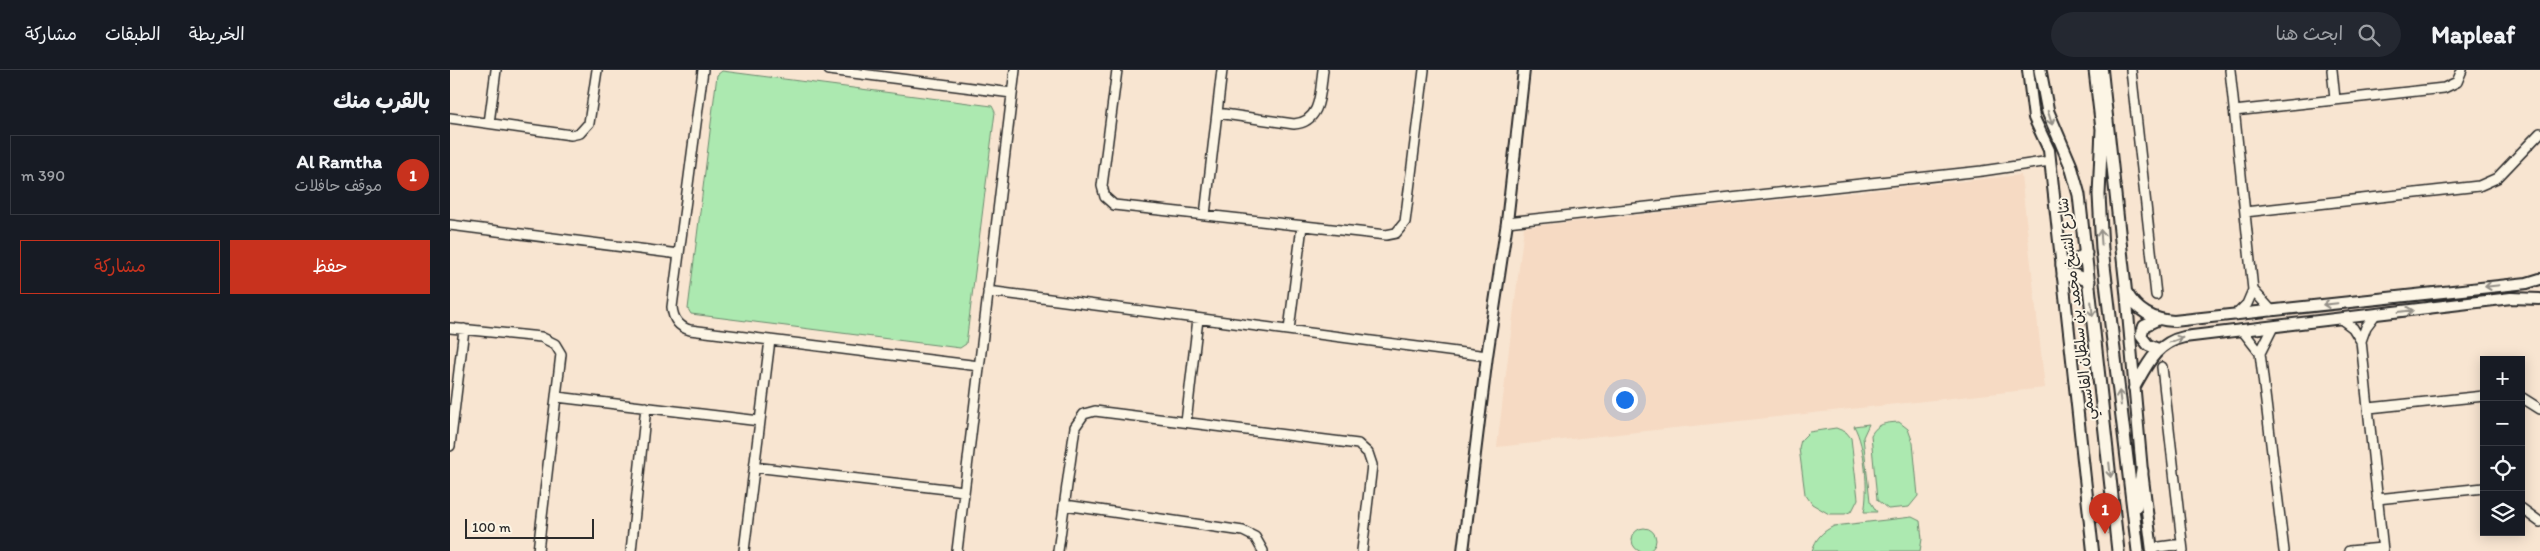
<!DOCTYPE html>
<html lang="ar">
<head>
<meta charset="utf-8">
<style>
  body { margin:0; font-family:Itim,"Playpen Sans Arabic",sans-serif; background:#242831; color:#f1f3f6; direction:rtl }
  .controls { position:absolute; right:15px; bottom:15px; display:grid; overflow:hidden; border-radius:0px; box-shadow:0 2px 12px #0003 }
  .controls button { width:45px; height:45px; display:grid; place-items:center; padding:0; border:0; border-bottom:1px solid #363941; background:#171b24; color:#f1f3f6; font:25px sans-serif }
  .scale { position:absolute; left:15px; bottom:12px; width:129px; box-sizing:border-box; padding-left:5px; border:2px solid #2b2b2b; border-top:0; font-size:14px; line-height:18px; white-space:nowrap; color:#2b2b2b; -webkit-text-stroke:4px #fcf5e5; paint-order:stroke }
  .you { position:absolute; left:1174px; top:329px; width:18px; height:18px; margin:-12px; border:4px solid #fff; border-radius:50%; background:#1a73e8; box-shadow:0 0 0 8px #1a73e833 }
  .badge { display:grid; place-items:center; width:32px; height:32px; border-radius:50%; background:#c8321e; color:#fff; font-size:16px; font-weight:700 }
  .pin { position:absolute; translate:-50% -41px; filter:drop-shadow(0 1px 2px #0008) }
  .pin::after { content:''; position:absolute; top:26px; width:18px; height:15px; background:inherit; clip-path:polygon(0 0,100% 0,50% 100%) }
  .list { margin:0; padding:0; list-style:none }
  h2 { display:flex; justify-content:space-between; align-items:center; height:65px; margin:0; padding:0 20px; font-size:21px }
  h2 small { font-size:16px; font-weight:400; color:#9ea1a6 }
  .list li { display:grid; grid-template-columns:32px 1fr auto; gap:15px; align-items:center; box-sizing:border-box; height:80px; margin:0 10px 10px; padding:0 10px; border:1px solid #363941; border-radius:0px }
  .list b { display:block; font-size:19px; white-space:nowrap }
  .list p { margin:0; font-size:16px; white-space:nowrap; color:#9ea1a6 }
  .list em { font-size:16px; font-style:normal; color:#9ea1a6 }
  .actions { display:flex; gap:10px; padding:15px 20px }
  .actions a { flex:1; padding:11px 0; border:1px solid #c8321e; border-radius:0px; text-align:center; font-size:18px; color:#c8321e }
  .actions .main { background:#c8321e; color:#fff }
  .icon { flex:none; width:28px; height:28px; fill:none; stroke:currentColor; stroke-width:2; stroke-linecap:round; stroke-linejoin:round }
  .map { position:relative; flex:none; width:2090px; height:481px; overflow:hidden; direction:ltr }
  header { display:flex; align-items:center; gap:30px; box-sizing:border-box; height:70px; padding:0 25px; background:#171b24; border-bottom:1px solid #363941 }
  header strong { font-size:24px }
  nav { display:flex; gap:28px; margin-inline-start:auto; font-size:18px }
  .search { width:350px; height:45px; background:#242831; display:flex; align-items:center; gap:12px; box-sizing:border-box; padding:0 18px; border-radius:28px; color:#9ea1a6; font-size:19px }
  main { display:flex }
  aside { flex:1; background:#171b24 }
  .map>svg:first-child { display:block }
</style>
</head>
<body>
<header>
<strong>Mapleaf</strong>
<div class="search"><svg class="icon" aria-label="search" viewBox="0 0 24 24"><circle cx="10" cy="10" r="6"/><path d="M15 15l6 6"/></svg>ابحث هنا</div>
<nav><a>الخريطة</a><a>الطبقات</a><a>مشاركة</a></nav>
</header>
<main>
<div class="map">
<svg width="2090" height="481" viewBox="0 0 2090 481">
  <rect width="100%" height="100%" fill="#f8e5d1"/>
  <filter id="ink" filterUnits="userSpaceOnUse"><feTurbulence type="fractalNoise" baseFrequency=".02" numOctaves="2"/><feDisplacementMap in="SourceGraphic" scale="10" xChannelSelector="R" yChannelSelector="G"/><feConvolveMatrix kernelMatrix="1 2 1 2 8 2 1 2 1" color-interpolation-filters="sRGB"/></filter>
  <g filter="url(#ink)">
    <path fill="#f6dac3" d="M1571,105L1595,318L1047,377L1074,157Z"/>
    <path fill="#ace9b0" stroke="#6c8a6e" d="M272,1L542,36L545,42L516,274L510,278L241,244L238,239L267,5Z
      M1449,352L1458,359L1463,373L1468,426L1459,437L1438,439L1427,430L1421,365C1428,353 1435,353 1449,352Z
      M1419,354L1413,367L1420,431L1427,442H1414C1419,421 1415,375 1404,356Z
      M1386,358L1396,362L1401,368L1408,429L1402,441L1395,444H1379L1362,434L1355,424L1349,378L1351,370L1359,362Z
      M1462,447L1470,451L1472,469L1470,481H1362C1366,468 1372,462 1384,456Z
      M1182 470a12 12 0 1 1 24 0a12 12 0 1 1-24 0Z"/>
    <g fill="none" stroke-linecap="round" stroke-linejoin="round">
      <g stroke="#2b2b2b" stroke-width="12">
        <path id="minor" d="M253,0L222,237C223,249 229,257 240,260L529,296
          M379,0L562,23
          M667,0L652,116L655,127L664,135L936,165L946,163L955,152L974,0
          M1681,0L1706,225
          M1780,0L1803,220L1797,234L1786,245
          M1882,0L1885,29
          M1784,41L1994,18L2007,12L2012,0
          M767,43L844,54C872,52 870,21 873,0
          M0,48L121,65L130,63L139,53L147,0
          M39,53L46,0
          M1795,142L2029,116L2047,108L2090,63
          M755,145L772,0
          M1057,152L1532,101L1600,91
          M0,155L229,184
          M1803,220L1822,241
          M538,221L1037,286
          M1925,245L1916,257L1911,271L1933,481
          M1891,249L1903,258L1911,271
          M0,258L91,267L105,274L111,284L88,481
          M839,260L852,156
          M1792,260L1810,283L1834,481
          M1810,283L1823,257
          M1712,297L1733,481
          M107,327L310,351
          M2071,327L2090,339
          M1919,338L2034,326
          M736,352L748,249
          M0,376L14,259
          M304,397L514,421
          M1927,429L2034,418
          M615,435L793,461L805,467L813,481
          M2071,438L2090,452
          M1702,478L1732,474
          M181,481L196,337
          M294,481L320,270
          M507,481L565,0
          M608,481L625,357L634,344L645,341L908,374L918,383L922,395L912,481
          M1899,481L1932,478"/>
      </g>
      <g stroke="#2b2b2b" stroke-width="14">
        <path id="tertiary" d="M1578,0L1584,48L1599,80L1643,481
          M1652,0L1676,221L1692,401L1702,481
          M1677,223C1687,241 1703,250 1724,251L2077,213L2090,209
          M1708,279L1698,275L1691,266L1694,256L1709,249
          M1684,318C1697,295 1706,273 1734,267L2061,228L2090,229
          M1013,481L1037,286L1057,152L1074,0"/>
      </g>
      <g stroke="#2b2b2b" stroke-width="15">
        <path id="secondary" d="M1590,0L1598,42L1621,96L1629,125L1668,481
          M1645,0L1652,59L1649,125L1652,179L1688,481
          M1612,195L1628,190L1636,183
          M1613,206L1624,205L1639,211
          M1686,436L1692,401"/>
      </g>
      <use href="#minor" stroke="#fcf5e5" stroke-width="9"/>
      <use href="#tertiary" stroke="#fcf5e5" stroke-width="10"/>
      <use href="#secondary" stroke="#fcf5e5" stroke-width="11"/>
    </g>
    <defs><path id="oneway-shaft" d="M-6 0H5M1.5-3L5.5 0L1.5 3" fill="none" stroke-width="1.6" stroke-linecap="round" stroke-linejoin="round" transform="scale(1.25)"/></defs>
    <g stroke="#949088">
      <use href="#oneway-shaft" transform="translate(1600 48) rotate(72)"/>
      <use href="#oneway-shaft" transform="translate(1651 167) rotate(-94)"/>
      <use href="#oneway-shaft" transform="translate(2042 216) rotate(174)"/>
      <use href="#oneway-shaft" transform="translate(1880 234) rotate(174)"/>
      <use href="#oneway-shaft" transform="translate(1642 239) rotate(84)"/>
      <use href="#oneway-shaft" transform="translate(1956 241) rotate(-7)"/>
      <use href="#oneway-shaft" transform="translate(1726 270) rotate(-20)"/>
      <use href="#oneway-shaft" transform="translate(1670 328) rotate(-97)"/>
      <use href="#oneway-shaft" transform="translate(1660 400) rotate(84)"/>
    </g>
  </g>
  <g text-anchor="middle" stroke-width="4" stroke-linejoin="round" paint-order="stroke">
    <g font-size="15" fill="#2b2b2b" stroke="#fcf5e5">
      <text transform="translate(1626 239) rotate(-97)" y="5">شارع الشيخ محمد بن سلطان القاسمي</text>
    </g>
  </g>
</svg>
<div class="controls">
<button>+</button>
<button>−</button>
<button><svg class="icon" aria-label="locate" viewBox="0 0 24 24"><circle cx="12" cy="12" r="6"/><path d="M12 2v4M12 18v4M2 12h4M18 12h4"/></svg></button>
<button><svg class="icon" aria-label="layers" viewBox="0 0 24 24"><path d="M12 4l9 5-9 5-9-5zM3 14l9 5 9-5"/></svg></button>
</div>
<div class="scale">100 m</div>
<div class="you"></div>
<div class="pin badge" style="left:1655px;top:464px">1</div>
</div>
<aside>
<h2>بالقرب منك<small></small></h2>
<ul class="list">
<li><span class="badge">1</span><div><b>Al Ramtha</b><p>موقف حافلات</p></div><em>390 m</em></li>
</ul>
<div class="actions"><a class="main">حفظ</a><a>مشاركة</a></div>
</aside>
</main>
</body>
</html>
